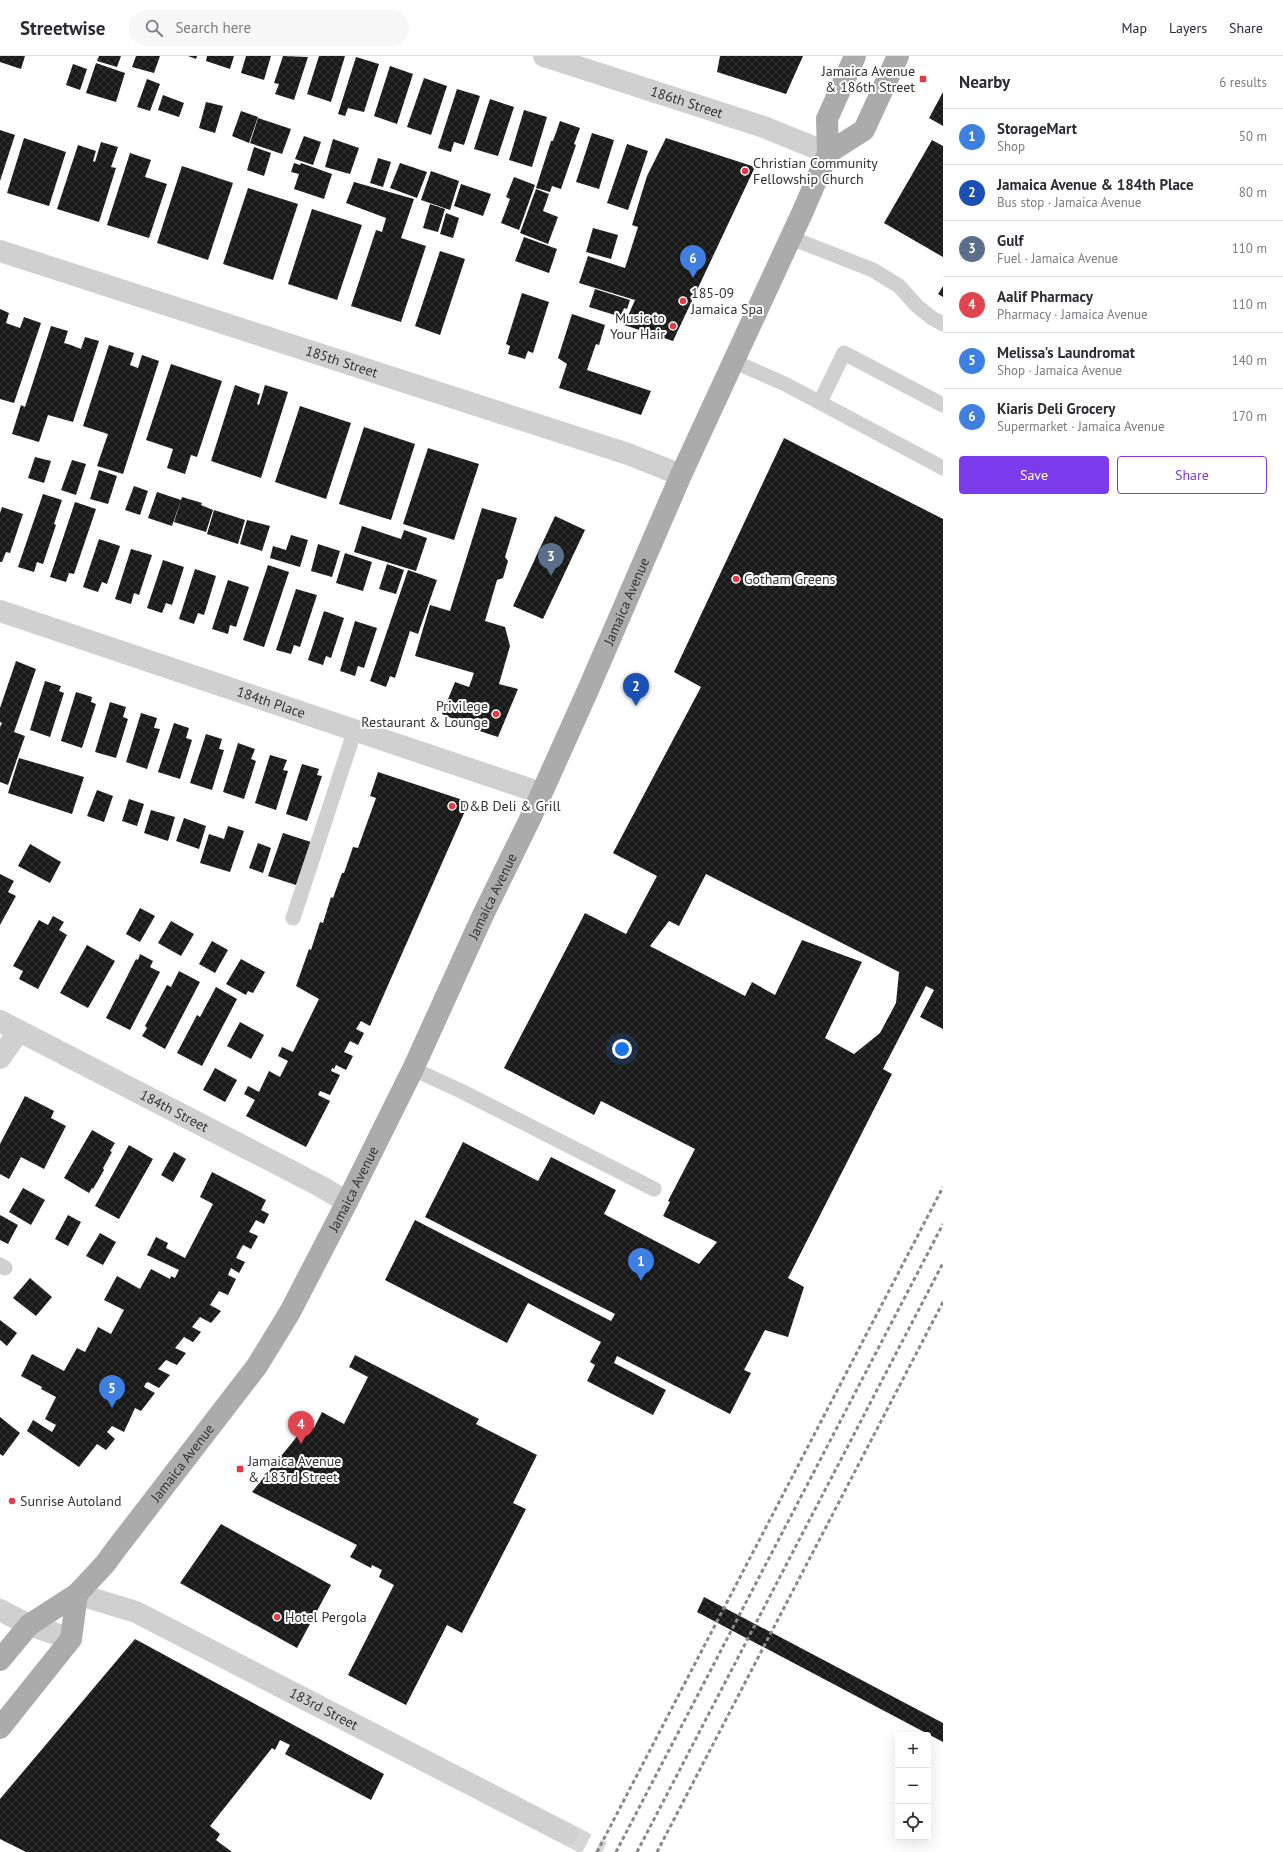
<!DOCTYPE html>
<html lang="en">
<head>
<meta charset="utf-8">
<style>
  body { margin:0; font-family:"PT Sans",sans-serif; background:#f7f7f7; color:#2b2b33 }
  .controls { position:absolute; right:12px; bottom:12px; display:grid; overflow:hidden; border-radius:4px; box-shadow:0 4px 16px #0002 }
  .controls button { width:36px; height:36px; display:grid; place-items:center; padding:0; border:0; border-bottom:1px solid #e1e1e2; background:#fff; color:#2b2b33; font:20px sans-serif }
  .you { position:absolute; left:622px; top:993px; width:14px; height:14px; margin:-10px; border:3px solid #fff; border-radius:50%; background:#1a73e8; box-shadow:0 0 0 6px #1a73e833 }
  .badge { display:grid; place-items:center; width:26px; height:26px; border-radius:50%; background:#7c3aed; color:#fff; font-size:13px; font-weight:700 }
  .pin { position:absolute; translate:-50% -33px; filter:drop-shadow(0 1px 2px #0008) }
  .pin::after { content:''; position:absolute; top:21px; width:14px; height:12px; background:inherit; clip-path:polygon(0 0,100% 0,50% 100%) }
  .list { margin:0; padding:0; list-style:none }
  h2 { display:flex; justify-content:space-between; align-items:center; height:52px; margin:0; padding:0 16px; font-size:17px }
  h2 small { font-size:13px; font-weight:400; color:#7c7c81 }
  .list li { display:grid; grid-template-columns:26px 1fr auto; gap:12px; align-items:center; box-sizing:border-box; height:56px; padding:0 16px; border-top:1px solid #e1e1e2 }
  .list b { display:block; font-size:15px; white-space:nowrap }
  .list p { margin:0; font-size:13px; white-space:nowrap; color:#7c7c81 }
  .list em { font-size:13px; font-style:normal; color:#7c7c81 }
  .actions { display:flex; gap:8px; padding:12px 16px }
  .actions a { flex:1; padding:9px 0; border:1px solid #7c3aed; border-radius:4px; text-align:center; font-size:14px; color:#7c3aed }
  .actions .main { background:#7c3aed; color:#fff }
  .icon { flex:none; width:22px; height:22px; fill:none; stroke:currentColor; stroke-width:2; stroke-linecap:round; stroke-linejoin:round }
  .map { position:relative; flex:none; width:943px; height:1796px; overflow:hidden }
  header { display:flex; align-items:center; gap:24px; box-sizing:border-box; height:56px; padding:0 20px; background:#fff; border-bottom:1px solid #e1e1e2 }
  header strong { font-size:19px }
  nav { display:flex; gap:22px; margin-inline-start:auto; font-size:14px }
  .search { width:280px; height:36px; background:#f7f7f7; display:flex; align-items:center; gap:10px; box-sizing:border-box; padding:0 14px; border-radius:22px; color:#7c7c81; font-size:15px }
  main { display:flex }
  aside { flex:1; background:#fff }
  .map>svg:first-child { display:block }
</style>
</head>
<body>
<header>
<strong>Streetwise</strong>
<div class="search"><svg class="icon" aria-label="search" viewBox="0 0 24 24"><circle cx="10" cy="10" r="6"/><path d="M15 15l6 6"/></svg>Search here</div>
<nav><a>Map</a><a>Layers</a><a>Share</a></nav>
</header>
<main>
<div class="map">
<svg width="943" height="1796" viewBox="0 0 943 1796">
  <defs>
    <pattern id="building-cross-hatch" width="8" height="8" patternUnits="userSpaceOnUse"><rect width="8" height="8" fill="#1a1a1a"/><path d="M0 0l8 8M0 8l8-8" fill="none" stroke="#333"/></pattern>
  </defs>
  <rect width="100%" height="100%" fill="#fff"/>
  <path fill="url(#building-cross-hatch)" fill-rule="evenodd" d="M0,0H25L21,13L0,6Z
    M99,0H121L117,11L97,5Z
    M136,0H160L154,17L132,11Z
    M188,0H197L196,3Z
    M207,0H234L230,13L206,5Z
    M246,0H271L264,24L241,17Z
    M283,0L308,1L294,44L275,38L279,28L274,27Z
    M319,0H345L331,46L307,38Z
    M720,0H803L786,38L717,16Z
    M356,1L379,8L364,56L348,52L345,60L338,58Z
    M96,7L125,17L116,46L86,37Z
    M73,8L87,13L80,34L66,29Z
    M390,10L413,18L397,68L374,60Z
    M424,22L447,30L431,79L407,71Z
    M147,23L160,28L150,55L137,51Z
    M457,33L480,40L464,89L454,86L451,96L438,92Z
    M943,36V70L929,62Z
    M163,39L184,47L179,61L158,54Z
    M490,43L514,51L498,100L474,93Z
    M206,46L223,50L215,77L199,72Z
    M524,54L547,61L532,111L509,104Z
    M241,55L258,61L249,87L232,80Z
    M258,62L291,73L282,98L250,87Z
    M560,65L580,72L574,88L576,89L561,133L552,130L550,136L536,132L551,85H553Z
    M0,74L15,79L0,125Z
    M592,77L614,84L599,133L576,126Z
    M304,80L321,86L313,109L295,103Z
    M24,82L66,96L49,150L7,137Z
    M666,82L755,111L673,285L624,269L635,244L579,227L588,200L625,212L638,171L632,169L647,120Z
    M333,83L359,92L350,118L325,111Z
    M932,84L943,90V201L884,167Z
    M101,86L118,91L111,111L116,112L99,166L57,153L78,89L96,95L93,105L95,106Z
    M627,88L648,95L628,154L607,147Z
    M254,91L271,97L264,120L247,114Z
    M130,97L151,104L145,121L167,128L149,182L107,169Z
    M378,102L391,106L383,131L370,127Z
    M294,107L300,109L301,107L332,118L324,143L294,133L299,118L291,116Z
    M400,107L427,116L417,142L390,132Z
    M182,110L233,127L208,204L157,187Z
    M431,115L459,125L450,154L421,144Z
    M514,121L535,129L519,174L501,167L510,143L506,141Z
    M354,126L414,143L401,182L426,190L401,266L351,250L376,174L382,176L386,162L346,147Z
    M461,128L491,138L483,160L454,150Z
    M248,132L298,148L273,224L223,208Z
    M536,133L549,138L543,155L558,161L548,188L520,177Z
    M430,148L445,153L438,176L423,172Z
    M312,153L362,169L337,244L288,228Z
    M446,157L459,162L453,182L440,178Z
    M593,172L618,179L611,203L586,196Z
    M524,181L557,193L549,217L515,205Z
    M440,195L465,203L440,279L415,270Z
    M943,230V241L938,238Z
    M595,233L630,244L627,253L624,252L621,261L589,251Z
    M522,237L549,246L533,297L528,295L525,303L508,298L510,290L506,288Z
    M0,253L9,257L6,267L20,272L24,261L41,267L14,347L0,343Z
    M572,258L605,269L599,289L596,288L587,314L651,335L641,359L559,332L567,308L558,302Z
    M51,270L68,275L64,287L71,289L81,293L85,281L99,285L73,366L48,359L39,386L12,378L21,349L25,351Z
    M109,289L134,297L130,309L138,312L142,299L159,305L123,418L97,410L108,378L83,370Z
    M171,308L222,325L197,401L191,399L185,418L167,412L173,393L146,384Z
    M235,329L260,338L257,348L259,349L265,329L288,336L261,422L211,405Z
    M300,350L351,367L326,443L275,426Z
    M364,371L415,388L391,464L339,448Z
    M784,382L943,463V973L920,961L934,934L926,930L883,1013L892,1018L788,1222L804,1231L788,1281L765,1274L744,1314L751,1317L730,1358L617,1300L614,1307L666,1334L653,1359L587,1325L595,1309L590,1306L601,1286L528,1247L507,1287L385,1224L415,1164L611,1265L615,1258L425,1161L463,1086L538,1125L551,1101L616,1134L604,1158L699,1208L717,1186L663,1160L670,1146L668,1145L695,1093L601,1045L594,1059L504,1012L585,857L626,878L657,820L613,797L701,631L674,616ZM706,818L899,916L896,947L880,977L854,998L825,982L862,906L802,884L775,939L752,926L745,940L650,890L669,865L679,870Z
    M428,392L479,408L454,484L403,468Z
    M35,401L51,405L44,427L28,422Z
    M72,404L86,408L76,439L61,434Z
    M99,414L117,420L108,448L90,443Z
    M134,430L148,435L140,459L125,454Z
    M157,436L181,444L172,470L148,462Z
    M43,438L62,444L54,468L56,469L43,508L37,506L34,516L18,511Z
    M182,441L202,447L201,449L213,454L206,476L174,466Z
    M75,446L96,453L74,518L69,517L66,526L50,521Z
    M2,451L23,458L10,497L6,496L2,506H0V457Z
    M482,452L517,462L505,501L508,505L503,522L497,524L485,565L505,571L510,590L499,628L518,633L498,681L464,670L465,668L442,658L455,626L469,631L474,617L415,600L430,549L450,555Z
    M214,454L245,464L238,488L207,478Z
    M555,460L585,474L543,563L513,550Z
    M247,464L270,470L262,495L240,488Z
    M362,470L401,483L404,474L427,482L416,515L354,496Z
    M291,479L308,484L300,511L270,502L273,490L286,494Z
    M99,483L120,490L107,528L102,526L98,536L83,531Z
    M318,488L340,495L332,521L311,515Z
    M131,493L152,499L139,539L134,537L131,548L115,543Z
    M345,497L372,506L363,535L336,527Z
    M163,504L184,511L172,549L166,547L162,557L147,552Z
    M387,508L404,514L396,538L379,533Z
    M268,509L289,516L264,591L243,584Z
    M195,513L216,520L204,559L198,557L194,568L179,563Z
    M408,514L437,524L418,578L410,575L395,622L390,620L386,631L370,625Z
    M228,524L249,531L236,571L230,569L228,578L212,573Z
    M296,533L317,539L300,591L294,589L291,598L276,594Z
    M324,555L344,562L331,602L326,600L323,609L308,604Z
    M355,565L377,572L364,612L358,610L355,620L340,615Z
    M16,605L36,613L14,676L25,680L8,729L0,726V671L2,667L0,666V652Z
    M45,625L61,630L59,635L64,637L50,681L30,674Z
    M76,636L92,641L91,646L96,648L82,692L61,685Z
    M110,646L126,651L123,661L128,663L116,702L95,696Z
    M141,657L157,662L154,672L160,673L147,713L126,706Z
    M174,667L189,672L186,682L192,684L180,723L158,716Z
    M206,678L222,683L219,693L224,694L212,734L190,727Z
    M238,687L255,693L251,703L256,705L244,743L223,736Z
    M270,699L287,704L283,714L288,715L276,754L255,747Z
    M19,702L84,721L72,758L8,737Z
    M302,708L319,713L317,719L322,720L307,765L286,758Z
    M378,716L469,746L370,970L361,965L356,973L364,977L358,989L350,985L344,996L353,1000L346,1014L336,1009L334,1013L332,1012L331,1015L340,1019L330,1039L320,1035L318,1039L330,1045L306,1091L246,1060L255,1044L244,1038L248,1030L259,1036L269,1015L280,1021L288,1005L278,1000L282,991L293,996L319,943L296,930L309,893L311,894L320,866L323,867L331,841L333,842L342,817H344L353,791L358,792L376,742L370,740Z
    M97,734L113,740L104,766L87,760Z
    M129,743L144,748L137,770L122,765Z
    M151,754L175,761L168,785L144,777Z
    M184,762L206,770L199,793L176,785Z
    M228,770L244,775L230,816L200,807L209,778L224,783Z
    M283,777L311,786L296,829L268,820Z
    M258,787L271,792L263,817L249,812Z
    M30,788L61,806L50,827L18,810Z
    M0,818L14,825L8,836L16,840L0,869Z
    M140,852L155,860L140,886L126,878Z
    M53,860L64,866L59,874L67,879L38,933L19,923L23,915L13,910L39,864L48,869Z
    M171,865L194,878L181,900L158,887Z
    M212,885L228,894L215,917L199,908Z
    M87,889L115,905L88,952L60,937Z
    M140,898L153,905L150,911L160,916L130,974L106,962L136,903L138,904Z
    M241,903L265,916L253,937L248,935L246,939L226,928Z
    M179,915L200,926L165,993L142,980L147,972L145,970L167,929L171,931Z
    M216,931L237,943L202,1010L177,997L197,959L200,961Z
    M240,966L264,979L251,1003L227,990Z
    M215,1012L237,1024L225,1046L203,1034Z
    M25,1040L54,1055L51,1062L66,1070L44,1113L21,1101L9,1123L0,1118V1088Z
    M92,1074L115,1087L110,1095L112,1096L103,1112L104,1114L93,1133L92,1132L89,1137L64,1122Z
    M129,1089L153,1103L119,1163L95,1150Z
    M174,1096L186,1103L173,1126L161,1119Z
    M212,1116L266,1144L261,1154L269,1158L264,1168L256,1164L249,1176L258,1180L251,1193L243,1189L240,1194L236,1202L245,1206L239,1217L231,1212L228,1219L236,1223L228,1239L219,1235L210,1249L221,1255L211,1267L200,1261L192,1271L201,1276L193,1286L184,1281L175,1292L186,1297L177,1309L166,1304L158,1313L170,1319L159,1332L148,1326L146,1327L144,1331L155,1337L141,1355L135,1352L124,1376L112,1370L107,1376L115,1383L106,1394L97,1388L79,1411L27,1375L33,1364L52,1376L56,1369L45,1363L56,1341L41,1333L42,1331L21,1320L32,1298L64,1315L77,1292L85,1296L98,1271L111,1278L124,1254L104,1244L117,1220L140,1233L151,1213L170,1223L171,1220L175,1222L179,1214L147,1199L156,1181L168,1187L166,1192L185,1202L213,1148L200,1141Z
    M23,1132L45,1144L31,1169L9,1156Z
    M0,1159L18,1169L8,1188L0,1184Z
    M68,1159L81,1166L68,1190L55,1183Z
    M100,1177L116,1186L103,1209L86,1200Z
    M30,1222L52,1241L36,1260L13,1242Z
    M0,1264L17,1277L7,1290L0,1284Z
    M355,1299L479,1363L476,1368L537,1399L513,1447L526,1453L462,1577L447,1569L406,1649L348,1619L394,1529L379,1521L382,1514L372,1509L371,1512L350,1501L357,1489L252,1436L307,1368L314,1372L322,1356L344,1368L368,1321L349,1311Z
    M0,1361L20,1377L3,1400L0,1398Z
    M221,1468L331,1529L297,1592L180,1527Z
    M704,1541L943,1667V1686L697,1556Z
    M135,1583L384,1718L371,1744L285,1698L290,1689L280,1684L275,1694L272,1692L210,1770L220,1778L216,1784L232,1796H26L0,1783V1743Z"/>
  <g fill="none" stroke-linecap="round" stroke-linejoin="round">
    <path stroke="#d6d6d6" stroke-width="22" stroke-dasharray="22 11" stroke-linecap="butt" d="M567,1778L602,1796"/>
    <path stroke="#d0d0d0" stroke-width="15" d="M791,182L873,214L899,230L917,250L932,262L943,268
      M735,306L785,328L943,412
      M820,346L844,297L943,349
      M293,862L355,674
      M413,1013L461,1035L654,1133
      M0,1209L5,1212"/>
    <g stroke="#d0d0d0" stroke-width="22">
      <path id="s1" d="M544,0L761,70L828,97"/>
      <path id="s2" d="M0,195L628,398L681,419"/>
      <path id="s3" d="M0,555L541,737"/>
      <path id="s4" d="M0,965L320,1130L347,1146"/>
      <path d="M0,1002L19,975"/>
      <path id="s5" d="M77,1538L136,1556L567,1778"/>
      <path d="M0,1554L29,1569L71,1583"/>
    </g>
    <g stroke="#ababab" stroke-width="22">
      <path d="M828,97L864,74L898,0"/>
      <path id="s6" d="M0,1604L29,1569L77,1538L105,1508L116,1493L257,1310L290,1256L347,1146L413,1013L483,859L530,763L588,634L681,419L803,155L828,97L827,63L855,0"/>
      <path d="M0,1672L71,1583L77,1538"/>
    </g>
    <path stroke="#888" stroke-width="3" stroke-dasharray="4 3" stroke-linecap="butt" d="M597,1796L943,1131
      M616,1796L943,1168
      M637,1796L943,1207
      M657,1796L943,1246"/>
  </g>
  <g fill="#e63946" stroke="#fff" stroke-width="1.5">
    <rect x="919" y="19" width="8" height="8" rx="2"/>
    <circle cx="745" cy="115" r="4"/>
    <circle cx="683" cy="245" r="4"/>
    <circle cx="673" cy="270" r="4"/>
    <circle cx="736" cy="523" r="4"/>
    <circle cx="496" cy="658" r="4"/>
    <circle cx="452" cy="750" r="4"/>
    <rect x="236" y="1409" width="8" height="8" rx="2"/>
    <circle cx="12" cy="1445" r="4"/>
    <circle cx="277" cy="1561" r="4"/>
  </g>
  <g text-anchor="middle" stroke-width="4" stroke-linejoin="round" paint-order="stroke">
    <g font-size="14" fill="#333" stroke="#fff" text-anchor="start">
      <text x="915" y="20" text-anchor="end">Jamaica Avenue<tspan x="915" dy="16">&amp; 186th Street</tspan></text>
      <text x="753" y="112">Christian Community<tspan x="753" dy="16">Fellowship Church</tspan></text>
      <text x="691" y="242">185-09<tspan x="691" dy="16">Jamaica Spa</tspan></text>
      <text x="665" y="267" text-anchor="end">Music to<tspan x="665" dy="16">Your Hair</tspan></text>
      <text x="744" y="528">Gotham Greens</text>
      <text x="488" y="655" text-anchor="end">Privilege<tspan x="488" dy="16">Restaurant &amp; Lounge</tspan></text>
      <text x="460" y="755">D&amp;B Deli &amp; Grill</text>
      <text x="248" y="1410">Jamaica Avenue<tspan x="248" dy="16">&amp; 183rd Street</tspan></text>
      <text x="20" y="1450">Sunrise Autoland</text>
      <text x="285" y="1566">Hotel Pergola</text>
    </g>
    <g font-size="14" fill="#333" stroke="#fff">
      <text dy="5" stroke="none"><textPath href="#s1" startOffset="150">186th Street</textPath></text>
      <text dy="5" stroke="none"><textPath href="#s2" startOffset="359">185th Street</textPath></text>
      <text dy="5" stroke="none"><textPath href="#s6" startOffset="1243">Jamaica Avenue</textPath></text>
      <text dy="5" stroke="none"><textPath href="#s3" startOffset="286">184th Place</textPath></text>
      <text dy="5" stroke="none"><textPath href="#s6" startOffset="919">Jamaica Avenue</textPath></text>
      <text dy="5" stroke="none"><textPath href="#s4" startOffset="196">184th Street</textPath></text>
      <text dy="5" stroke="none"><textPath href="#s6" startOffset="595">Jamaica Avenue</textPath></text>
      <text dy="5" stroke="none"><textPath href="#s6" startOffset="271">Jamaica Avenue</textPath></text>
      <text dy="5" stroke="none"><textPath href="#s5" startOffset="273">183rd Street</textPath></text>
    </g>
  </g>
</svg>
<div class="controls">
<button>+</button>
<button>−</button>
<button><svg class="icon" aria-label="locate" viewBox="0 0 24 24"><circle cx="12" cy="12" r="6"/><path d="M12 2v4M12 18v4M2 12h4M18 12h4"/></svg></button>
</div>
<div class="you"></div>
<div class="pin badge" style="left:641px;top:1225px;background:#3f7fe0">1</div>
<div class="pin badge" style="left:636px;top:650px;background:#1a4fb4">2</div>
<div class="pin badge" style="left:551px;top:520px;background:#5c6f8a">3</div>
<div class="pin badge" style="left:301px;top:1388px;background:#e0444e">4</div>
<div class="pin badge" style="left:112px;top:1352px;background:#3f7fe0">5</div>
<div class="pin badge" style="left:693px;top:222px;background:#3f7fe0">6</div>
</div>
<aside>
<h2>Nearby<small>6 results</small></h2>
<ul class="list">
<li><span class="badge" style="background:#3f7fe0">1</span><div><b>StorageMart</b><p>Shop</p></div><em>50 m</em></li>
<li><span class="badge" style="background:#1a4fb4">2</span><div><b>Jamaica Avenue &amp; 184th Place</b><p>Bus stop · Jamaica Avenue</p></div><em>80 m</em></li>
<li><span class="badge" style="background:#5c6f8a">3</span><div><b>Gulf</b><p>Fuel · Jamaica Avenue</p></div><em>110 m</em></li>
<li><span class="badge" style="background:#e0444e">4</span><div><b>Aalif Pharmacy</b><p>Pharmacy · Jamaica Avenue</p></div><em>110 m</em></li>
<li><span class="badge" style="background:#3f7fe0">5</span><div><b>Melissa's Laundromat</b><p>Shop · Jamaica Avenue</p></div><em>140 m</em></li>
<li><span class="badge" style="background:#3f7fe0">6</span><div><b>Kiaris Deli Grocery</b><p>Supermarket · Jamaica Avenue</p></div><em>170 m</em></li>
</ul>
<div class="actions"><a class="main">Save</a><a>Share</a></div>
</aside>
</main>
</body>
</html>
